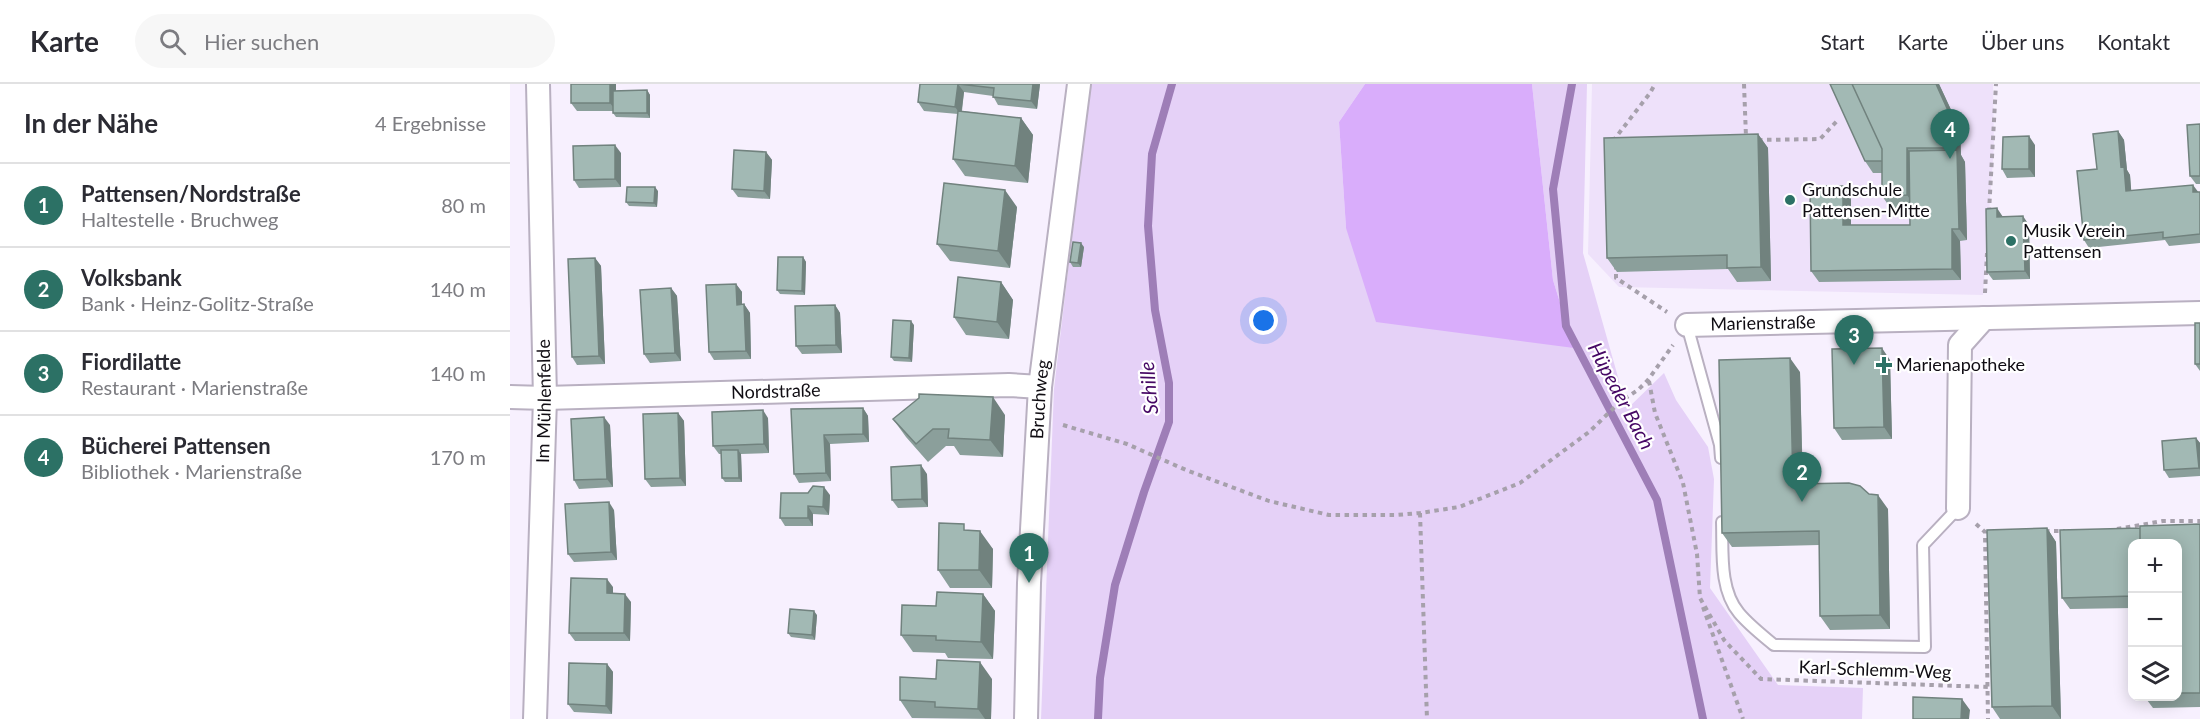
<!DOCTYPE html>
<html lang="de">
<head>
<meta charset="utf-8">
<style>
  body { margin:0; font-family:Lato,sans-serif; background:#f7f7f7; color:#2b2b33 }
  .controls { position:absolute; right:18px; bottom:18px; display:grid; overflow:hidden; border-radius:12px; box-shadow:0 3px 15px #0003 }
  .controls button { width:54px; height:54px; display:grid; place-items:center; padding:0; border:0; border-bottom:2px solid #e1e1e2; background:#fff; color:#2b2b33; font:30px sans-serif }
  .you { position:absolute; left:754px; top:237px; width:21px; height:21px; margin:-15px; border:4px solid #fff; border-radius:50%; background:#1a73e8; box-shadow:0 0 0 9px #1a73e833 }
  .badge { display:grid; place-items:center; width:39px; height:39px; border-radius:50%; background:#2c7165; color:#fff; font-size:20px; font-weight:700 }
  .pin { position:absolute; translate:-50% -50px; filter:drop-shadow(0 2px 3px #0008) }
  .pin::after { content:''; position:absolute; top:32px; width:21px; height:18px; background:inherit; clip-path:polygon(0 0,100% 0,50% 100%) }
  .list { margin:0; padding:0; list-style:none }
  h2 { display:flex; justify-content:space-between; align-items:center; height:78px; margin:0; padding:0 24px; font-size:26px }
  h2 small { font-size:20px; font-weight:400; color:#7c7c81 }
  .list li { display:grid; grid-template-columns:39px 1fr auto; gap:18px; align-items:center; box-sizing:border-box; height:84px; padding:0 24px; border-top:2px solid #e1e1e2 }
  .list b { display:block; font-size:22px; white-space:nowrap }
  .list p { margin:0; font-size:20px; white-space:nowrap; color:#7c7c81 }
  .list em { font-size:20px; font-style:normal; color:#7c7c81 }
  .icon { flex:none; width:33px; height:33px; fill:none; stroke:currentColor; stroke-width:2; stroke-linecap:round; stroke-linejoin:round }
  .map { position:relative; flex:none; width:1690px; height:635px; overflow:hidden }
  header { display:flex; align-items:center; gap:36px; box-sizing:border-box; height:84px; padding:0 30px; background:#fff; border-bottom:2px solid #e1e1e2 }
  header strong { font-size:28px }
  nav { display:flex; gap:33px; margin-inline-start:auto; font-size:21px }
  .search { width:420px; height:54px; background:#f7f7f7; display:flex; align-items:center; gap:15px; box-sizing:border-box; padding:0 21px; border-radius:33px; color:#7c7c81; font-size:22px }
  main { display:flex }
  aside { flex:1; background:#fff }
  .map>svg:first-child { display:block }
</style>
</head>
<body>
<header>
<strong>Karte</strong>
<div class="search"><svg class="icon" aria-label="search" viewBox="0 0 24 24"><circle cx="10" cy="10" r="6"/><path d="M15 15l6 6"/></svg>Hier suchen</div>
<nav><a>Start</a><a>Karte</a><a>Über uns</a><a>Kontakt</a></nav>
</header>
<main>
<aside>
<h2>In der Nähe<small>4 Ergebnisse</small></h2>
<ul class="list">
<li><span class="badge">1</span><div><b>Pattensen/Nordstraße</b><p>Haltestelle · Bruchweg</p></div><em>80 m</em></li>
<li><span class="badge">2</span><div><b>Volksbank</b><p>Bank · Heinz-Golitz-Straße</p></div><em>140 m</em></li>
<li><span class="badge">3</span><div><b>Fiordilatte</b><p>Restaurant · Marienstraße</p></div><em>140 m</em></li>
<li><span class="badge">4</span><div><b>Bücherei Pattensen</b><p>Bibliothek · Marienstraße</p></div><em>170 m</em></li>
</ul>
</aside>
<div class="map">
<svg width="1690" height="635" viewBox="0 0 1690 635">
  <rect width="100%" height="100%" fill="#f7f0fe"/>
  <path fill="#eee1fa" d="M1082,0H1483L1484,62L1473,211L1109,203L1078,170Z"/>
  <path fill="#e5d1f7" d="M580,0H855L829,38L836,144L1064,264L1043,196L1022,0H1077L1073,169L1117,325L1154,289L1166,316L1198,363L1204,395L1200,504L1268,601L1353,604L1352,635H531L544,305Z"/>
  <path fill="#d9adfb" d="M855,0H1022L1043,196L1064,264L866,238L836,144L829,38Z"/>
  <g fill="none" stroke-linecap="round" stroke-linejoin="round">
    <path stroke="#9e7eb7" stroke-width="8" d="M1062,0L1043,105L1056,242L1147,416L1193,635
      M588,635L590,594L605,501L634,408L659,338V299L645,226L638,142L642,70L662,0"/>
    <g stroke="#b9b0c1" stroke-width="14">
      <path id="lane" d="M1177,241L1210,361L1211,374
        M1212,438C1213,467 1209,505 1229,529C1239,541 1252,551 1264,561L1415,563L1413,461L1448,424"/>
    </g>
    <g stroke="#b9b0c1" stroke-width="26">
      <g id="street">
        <path id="s1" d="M1177,241L1690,229"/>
        <path id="s2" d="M0,313L35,314L499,301L530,303"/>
        <path d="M1448,424L1450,261L1474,234"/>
        <path id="s3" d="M25,635L35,314L28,0"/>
        <path id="s4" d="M516,635L519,499L530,303L569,0"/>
      </g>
    </g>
    <path stroke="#a6a0ab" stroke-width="4" stroke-dasharray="4.5 4.5" stroke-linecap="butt" d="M1234,0L1236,53
      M1248,56L1310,55L1328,36
      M1103,57L1140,9L1145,0
      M1479,128L1486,0
      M1106,181V194L1157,228
      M1475,209L1477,169
      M1139,297L1145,329L1173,399L1187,470L1190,514L1214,556L1251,595L1478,603
      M553,341L617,360L676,386L759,417L819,431H887L910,429L949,423L1010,399L1079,348L1111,317L1128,306L1138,296L1163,261
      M910,429L917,635
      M1466,440L1475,448L1478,635
      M1607,445L1653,437H1690
      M1535,447H1555
      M1193,523L1233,635"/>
    <use href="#lane" stroke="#fff" stroke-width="10"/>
    <use href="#street" stroke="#fff" stroke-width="22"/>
  </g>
  <path fill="#8b9f9b" d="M106,0V7L137,6L140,11V34L106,33L103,29V27H67L61,19Z
    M410,0H530L527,25L488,21L483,12L454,8L452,27L511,34L523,51L518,99L455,92L443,75L448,30L414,27L408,18Z
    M1320,0H1429L1450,45L1451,71L1455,78L1457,156L1450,157L1451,196L1309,198L1301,187L1333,102L1341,113V141H1400V125L1382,126L1372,112V89H1363L1355,77Z
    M1690,40V100H1686L1680,92Z
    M1608,47L1614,56L1617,86L1620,91L1621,107L1690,108V159L1659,162L1655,156L1579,164L1574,156L1587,85Z
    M1248,50L1258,64L1261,197L1227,198L1218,185L1107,188L1097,174Z
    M1525,61V93L1497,94L1492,85Z
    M256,68L262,76L260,115L228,113L222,105Z
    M111,69V103L69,104L64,96Z
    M148,107L147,123L119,122L116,118Z
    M507,123L500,184L440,177L427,160Z
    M1493,133L1519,141L1520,195L1483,196L1477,188Z
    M574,163L571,183H563L560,178Z
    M293,173L296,178L295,211L270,210L267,206Z
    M85,174L91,182L95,280L67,281L62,273Z
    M491,198L503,216L499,255L456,251L444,233Z
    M226,200L232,208V220H234L240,229L241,275L204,276L199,268Z
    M161,204L167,212L171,277L140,279L134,270Z
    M325,221L330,229L332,269L292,270L286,262Z
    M1690,239V287L1685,280Z
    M404,241L402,278L384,277L381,273Z
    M1380,276L1382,355L1332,356L1324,344Z
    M1290,288L1293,400L1378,425L1380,545L1320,546L1310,532L1309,461L1222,463L1212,449Z
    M353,324L358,332L359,358L320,360L321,397L289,399L284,390L281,325Z
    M168,329L174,337L176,402L141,403L135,395Z
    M495,331L493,373L450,371L444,362H436L418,378L396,353L383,335Z
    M258,334L259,369L231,370L232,398H215L212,394L211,370H209L203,362Z
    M100,341L103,403L69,405L64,396Z
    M1686,354L1690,359V392L1659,394L1654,386Z
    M417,390L418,423L388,424L382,416Z
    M320,411L319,431L303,430V442H275L270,434Z
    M104,426L107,476L64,478L58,470Z
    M1690,440V623L1643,624L1634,612H1668V459H1623V524L1560,525L1552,514L1630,444Z
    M1537,444L1546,458L1551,635H1490L1482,623Z
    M459,447L483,465L482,504H440L428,486Z
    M103,503V509L121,518L120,557H65L59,549Z
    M473,510L485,527L483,575L438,574L435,569L403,568L391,551L426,522Z
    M307,531L305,556L281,553L278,549Z
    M97,580L103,588L102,630L64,628L58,620Z
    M426,595H482L481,635L402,634L390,616Z"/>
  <path fill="#71827e" d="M100,0H106V27L100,19Z
    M448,0L454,8L451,31L445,23Z
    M523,0H530L527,25L521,17Z
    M1426,0H1429L1450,45L1451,71L1455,78L1457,156L1449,145L1447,72L1441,64Z
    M137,6L140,11V34L137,29Z
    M511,34L523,51L518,99L505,82Z
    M1608,47L1614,56L1617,86L1620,91L1622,116L1616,107L1611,83Z
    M1248,50L1258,64L1261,197L1251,183Z
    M1519,52L1525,61V93L1519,85Z
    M105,61L111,69V103L105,95Z
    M1397,64L1407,79V125L1397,111Z
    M256,68L262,76L260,115L254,107Z
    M1683,101L1689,109L1683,108Z
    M1333,102L1341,113V153L1333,141Z
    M145,103L148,107L147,123L144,119Z
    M495,106L507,123L500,184L488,167Z
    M1487,124L1493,133H1487Z
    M1513,132L1519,141L1520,195L1515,187Z
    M1442,145L1450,157L1451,196L1442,185Z
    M571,159L574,163L571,183L568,179Z
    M293,173L296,178L295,211L292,207Z
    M85,174L91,182L95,280L89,272Z
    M491,198L503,216L499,255L487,238Z
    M226,200L232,208V229L227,221Z
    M161,204L167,212L171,277L165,269Z
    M234,220L240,229L241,275L236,267Z
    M325,221L330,229L332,269L326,261Z
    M401,237L404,241L402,278L399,274Z
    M1372,264L1380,276L1382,355L1374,343Z
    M1280,274L1290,288L1293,414L1283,400Z
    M483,313L495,331L493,373L480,356Z
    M353,324L358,332L359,358L353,350Z
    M253,326L258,334L259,369L254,360Z
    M168,329L174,337L176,402L170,394Z
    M94,333L100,341L103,403L97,395Z
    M314,351L320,360L321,397L316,389Z
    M1686,354L1690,359V386L1689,384Z
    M228,366L231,370L232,398L229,394Z
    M411,381L417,390L418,423L412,415Z
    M314,403L320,411L319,431L313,423Z
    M1368,411L1378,425L1380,545L1370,531Z
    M99,418L104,426L107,476L101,468Z
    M298,422L303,430V442L298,434Z
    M1537,444L1546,458L1551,635L1542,622Z
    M470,447L483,465L482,504L469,486Z
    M97,495L103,503V517L97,509Z
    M115,510L121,518L120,557L114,549Z
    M473,510L485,527L483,575L471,558Z
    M304,527L307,531L305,556L302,551Z
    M470,578L482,595L481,635H475L468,625Z
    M97,580L103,588L102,630L96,622Z
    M1452,615L1460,626L1459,635H1451Z"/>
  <path fill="#a2b9b4" stroke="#71827e" stroke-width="1.5" d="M61,0H100V19H61Z
    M410,0H448L445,23L408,18Z
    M448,0H523L521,17L483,13L484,4Z
    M1320,0H1342L1372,65V77H1355Z
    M1342,0H1426L1440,31L1441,64H1397V111L1372,112V65Z
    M137,6V29H103V7Z
    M448,27L511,34L505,82L443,75Z
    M1690,40V92H1680L1677,41Z
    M1608,47L1611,83L1614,82L1616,107L1683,101V108H1690V150L1653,154V148L1574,156L1567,87L1587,85L1583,50Z
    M1248,50L1251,183L1217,184V171L1097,174L1094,54Z
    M1519,52V85H1492L1493,53Z
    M105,61V95L64,96L63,62Z
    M224,66L256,68L254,107L222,105Z
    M1447,66L1449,145H1442V185L1301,187L1300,102H1333V141H1400L1399,67Z
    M434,99L495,106L488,167L427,160Z
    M117,103H145L144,119L116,118Z
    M1487,124V133L1513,132L1515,187L1477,188L1476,125Z
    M563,158L571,159L568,179L560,178Z
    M268,173H293L292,207L267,206Z
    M85,174L89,272L62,273L58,175Z
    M448,193L491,198L487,238L444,233Z
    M226,200L227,221L234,220L236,267L199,268L196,201Z
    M161,204L165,269L134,270L130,206Z
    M325,221L326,261L286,262L285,222Z
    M383,236L401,237L399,274L381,273Z
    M1685,239H1690V280H1685Z
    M1372,264L1374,343L1324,344L1322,265Z
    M1280,274L1283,400L1339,399L1350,402L1359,410L1368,411L1370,531L1310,532L1309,447L1212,449L1209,276Z
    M409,310L483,313L480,356L438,354L439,345H423L406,360L383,335L409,314Z
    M353,324V350L314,351L316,389L284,390L281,325Z
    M253,326L254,360L203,362L202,328Z
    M168,329L170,394L135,395L133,330Z
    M94,333L97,395L64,396L61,335Z
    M1686,354L1689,384L1654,386L1652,357Z
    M211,366H228L229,394H212Z
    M411,381L412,415L382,416L381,383Z
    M303,402L314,403L313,423L298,422V434H270L271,409H298Z
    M99,418L101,468L58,470L55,420Z
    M429,439L454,440V446L470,447L469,486H428Z
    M1690,440V609H1668V459H1630V442Z
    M1537,444L1542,622L1482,623L1477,446Z
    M1630,444V459H1623V512L1552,514L1550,446Z
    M61,494L97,495V509L115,510L114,549H59Z
    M427,508L473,510L471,558L426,556V552L391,551L392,521L426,522Z
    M280,525L304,527L302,551L278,549Z
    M427,576L470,578L468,625L425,623V618L390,616V593L426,595Z
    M59,579L97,580L96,622L58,620Z
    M1403,613L1452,615L1451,635H1403Z"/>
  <g fill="#2c7165" stroke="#fff" stroke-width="2">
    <circle cx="1280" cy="116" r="6"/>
    <circle cx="1501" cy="157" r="6"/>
    <path d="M1371 272h6v6h6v6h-6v6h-6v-6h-6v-6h6z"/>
  </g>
  <g text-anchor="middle" stroke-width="4.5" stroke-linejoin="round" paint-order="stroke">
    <g font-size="18" fill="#0f0c12" stroke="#fff" text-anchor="start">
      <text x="1292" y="112">Grundschule<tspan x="1292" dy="21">Pattensen-Mitte</tspan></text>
      <text x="1513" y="153">Musik Verein<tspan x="1513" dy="21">Pattensen</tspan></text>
      <text x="1386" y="287">Marienapotheke</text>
    </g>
    <g font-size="18" fill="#0f0c12" stroke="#fff">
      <text dy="6" stroke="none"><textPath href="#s1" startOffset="76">Marienstraße</textPath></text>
      <text dy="6" stroke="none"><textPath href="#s2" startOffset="266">Nordstraße</textPath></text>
      <text dy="6" stroke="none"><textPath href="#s4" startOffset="320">Bruchweg</textPath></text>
      <text dy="6" stroke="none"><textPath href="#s3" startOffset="318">Im Mühlenfelde</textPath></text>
      <text transform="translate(1365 586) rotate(2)" y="6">Karl-Schlemm-Weg</text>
    </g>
    <g font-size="20" font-style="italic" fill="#460865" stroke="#fff">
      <text transform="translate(639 304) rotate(-95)" y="7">Schille</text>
      <text transform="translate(1111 312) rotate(62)" y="7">Hüpeder Bach</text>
    </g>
  </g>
</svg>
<div class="controls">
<button>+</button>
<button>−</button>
<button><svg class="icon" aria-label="layers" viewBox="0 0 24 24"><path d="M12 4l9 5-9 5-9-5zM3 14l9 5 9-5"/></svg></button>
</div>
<div class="you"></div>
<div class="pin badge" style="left:519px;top:499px">1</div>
<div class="pin badge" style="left:1292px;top:418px">2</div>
<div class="pin badge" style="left:1344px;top:281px">3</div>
<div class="pin badge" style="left:1440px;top:75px">4</div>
</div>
</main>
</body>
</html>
